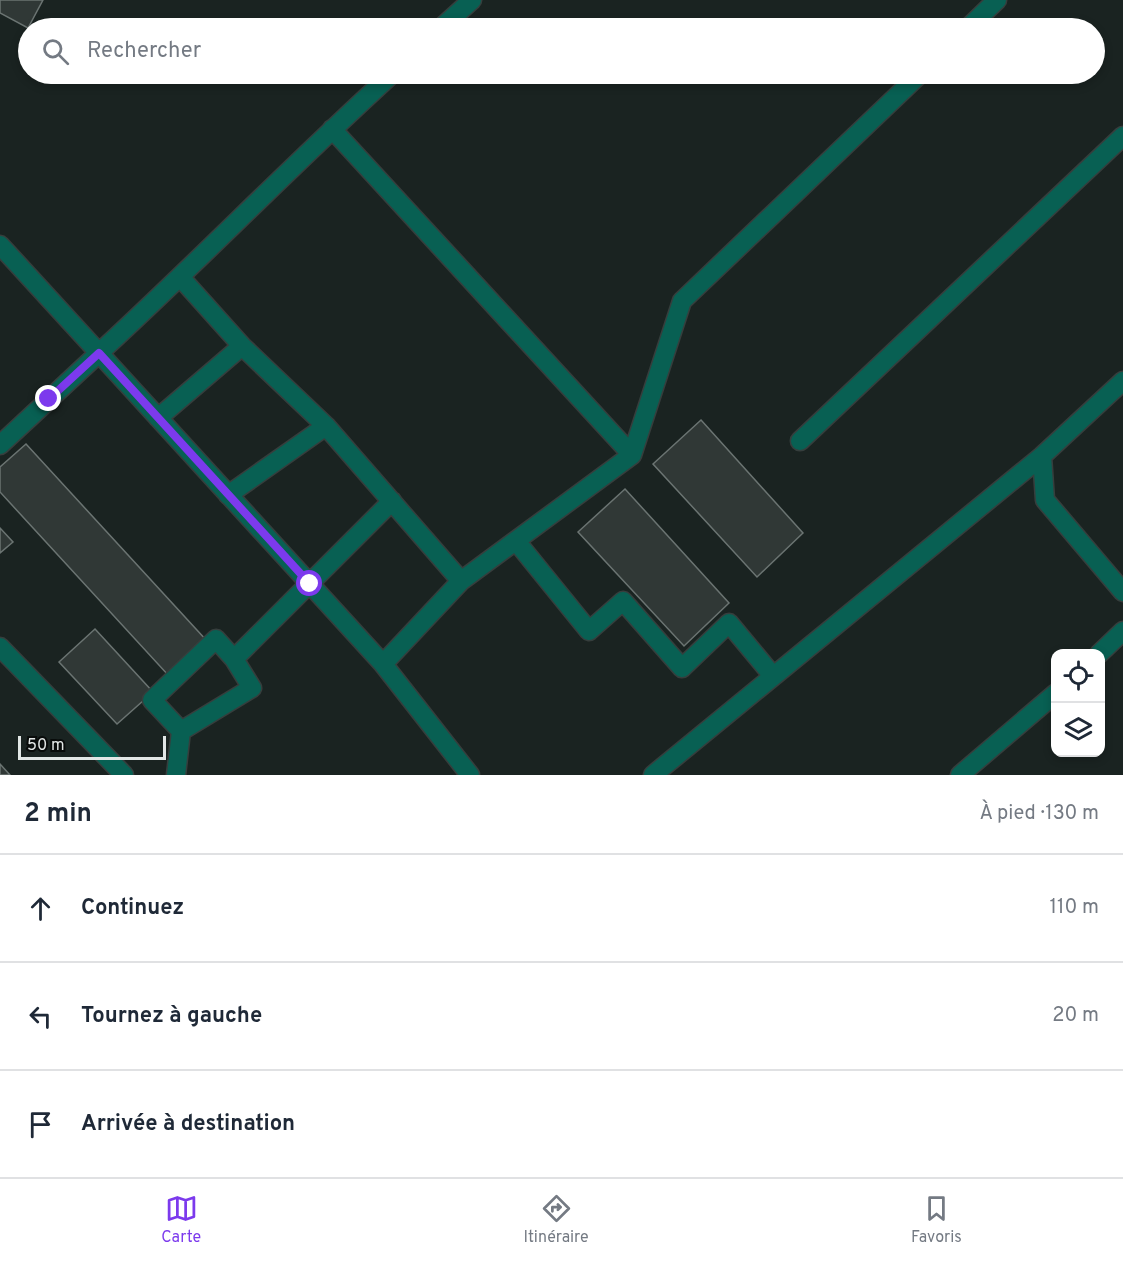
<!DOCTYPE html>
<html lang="fr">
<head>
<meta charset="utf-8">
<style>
  body { margin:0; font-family:Overpass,sans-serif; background:#f6f6f7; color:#1f2937 }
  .controls { position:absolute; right:18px; bottom:18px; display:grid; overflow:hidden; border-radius:12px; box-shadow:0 3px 9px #0003 }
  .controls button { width:54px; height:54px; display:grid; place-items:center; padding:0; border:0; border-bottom:2px solid #e0e1e3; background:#fff; color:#1f2937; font:30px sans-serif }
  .scale { position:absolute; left:18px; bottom:15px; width:148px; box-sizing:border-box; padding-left:6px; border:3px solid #e2e7e6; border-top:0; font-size:16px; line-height:21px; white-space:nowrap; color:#e2e7e6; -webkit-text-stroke:4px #080b0a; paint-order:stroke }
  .stop { position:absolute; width:18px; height:18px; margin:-14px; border:4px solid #7c3aed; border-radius:50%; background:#fff }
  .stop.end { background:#7c3aed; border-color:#fff; box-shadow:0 2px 6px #0008 }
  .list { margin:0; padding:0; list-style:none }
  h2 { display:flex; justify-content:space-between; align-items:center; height:78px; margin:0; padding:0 24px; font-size:26px }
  h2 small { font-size:20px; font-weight:400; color:#747a83 }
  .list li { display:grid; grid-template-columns:39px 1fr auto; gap:18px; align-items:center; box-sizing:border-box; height:108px; padding:0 24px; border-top:2px solid #e0e1e3 }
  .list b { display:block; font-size:22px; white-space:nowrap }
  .list em { font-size:20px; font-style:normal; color:#747a83 }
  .icon { flex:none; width:33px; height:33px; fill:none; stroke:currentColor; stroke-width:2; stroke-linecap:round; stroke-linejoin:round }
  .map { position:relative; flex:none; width:1123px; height:775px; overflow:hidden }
  .search { position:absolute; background:#fff; box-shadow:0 3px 9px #0003; left:18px; right:18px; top:18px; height:66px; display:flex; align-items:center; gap:15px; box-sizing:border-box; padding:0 21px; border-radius:33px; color:#747a83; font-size:22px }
  .sheet { height:402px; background:#fff }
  nav { display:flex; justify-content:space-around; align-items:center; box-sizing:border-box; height:84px; border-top:2px solid #e0e1e3; background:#fff; font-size:16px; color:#747a83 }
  nav a { display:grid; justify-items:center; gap:3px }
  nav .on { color:#7c3aed }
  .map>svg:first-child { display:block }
</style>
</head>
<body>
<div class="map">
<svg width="1123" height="775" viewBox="0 0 1123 775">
  <rect width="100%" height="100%" fill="#1a2321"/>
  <path fill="#303836" stroke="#6b7472" stroke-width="1.5" d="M0,0H43L28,28L0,13Z
    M701,420L803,533L757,577L653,464Z
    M26,444L207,641L169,676L0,492V467Z
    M625,489L729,603L684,646L578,532Z
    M0,528L13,542L0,553Z
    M95,629L153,692L117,724L59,662Z
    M0,764L10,775H0Z"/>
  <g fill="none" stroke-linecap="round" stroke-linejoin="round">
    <g stroke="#363e3d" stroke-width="21">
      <path id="minor" d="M441,28L472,0
        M968,28L997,0
        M392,74C292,165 198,262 99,353L383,664L470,775
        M332,129L632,455
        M0,245L99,353L0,445
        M181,278L242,346L326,426L461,581
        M158,418L242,346
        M800,441L1123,136
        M1042,456L1045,500L1123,592
        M228,495L326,426
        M516,541L589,631L623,601L682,668L729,623L773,676
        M0,647L124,775
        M1099,654L1123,631
        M383,664L461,581L632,455L682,301L920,74
        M181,731L252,688L234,659
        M176,775L181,731L152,700L216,639L234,659L392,501
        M653,775L1042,456L1123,381
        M960,775L1056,693"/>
    </g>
    <use href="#minor" stroke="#086053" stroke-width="18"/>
  </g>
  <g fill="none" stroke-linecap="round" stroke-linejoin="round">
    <path stroke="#7c3aed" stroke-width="8" d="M49,399L99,353L310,584"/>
  </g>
</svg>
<div class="controls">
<button><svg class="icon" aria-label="locate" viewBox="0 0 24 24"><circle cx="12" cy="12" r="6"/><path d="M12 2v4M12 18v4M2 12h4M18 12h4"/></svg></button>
<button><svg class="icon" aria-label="layers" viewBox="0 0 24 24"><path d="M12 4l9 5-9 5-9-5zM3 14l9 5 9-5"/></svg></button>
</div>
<div class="scale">50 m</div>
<div class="stop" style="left:310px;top:584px"></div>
<div class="stop end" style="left:49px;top:399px"></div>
<div class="search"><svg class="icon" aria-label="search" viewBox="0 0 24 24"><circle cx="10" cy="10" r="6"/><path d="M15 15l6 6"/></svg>Rechercher</div>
</div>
<section class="sheet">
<h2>2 min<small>À pied · 130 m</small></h2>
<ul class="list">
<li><svg class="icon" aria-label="ahead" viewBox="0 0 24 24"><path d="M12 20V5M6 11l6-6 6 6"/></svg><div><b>Continuez</b></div><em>110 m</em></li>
<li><svg class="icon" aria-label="left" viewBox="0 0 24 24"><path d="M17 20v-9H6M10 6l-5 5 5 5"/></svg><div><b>Tournez à gauche</b></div><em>20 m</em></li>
<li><svg class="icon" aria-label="arrive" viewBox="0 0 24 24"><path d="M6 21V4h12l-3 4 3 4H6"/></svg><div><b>Arrivée à destination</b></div></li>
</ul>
</section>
<nav>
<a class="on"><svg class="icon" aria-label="map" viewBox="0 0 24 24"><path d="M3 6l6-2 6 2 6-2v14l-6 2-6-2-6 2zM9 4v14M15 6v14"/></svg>Carte</a>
<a><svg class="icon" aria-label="directions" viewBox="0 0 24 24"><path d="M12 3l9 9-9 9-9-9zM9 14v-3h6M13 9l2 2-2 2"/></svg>Itinéraire</a>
<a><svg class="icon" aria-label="saved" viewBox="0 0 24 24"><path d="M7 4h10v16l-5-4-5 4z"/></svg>Favoris</a>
</nav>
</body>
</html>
